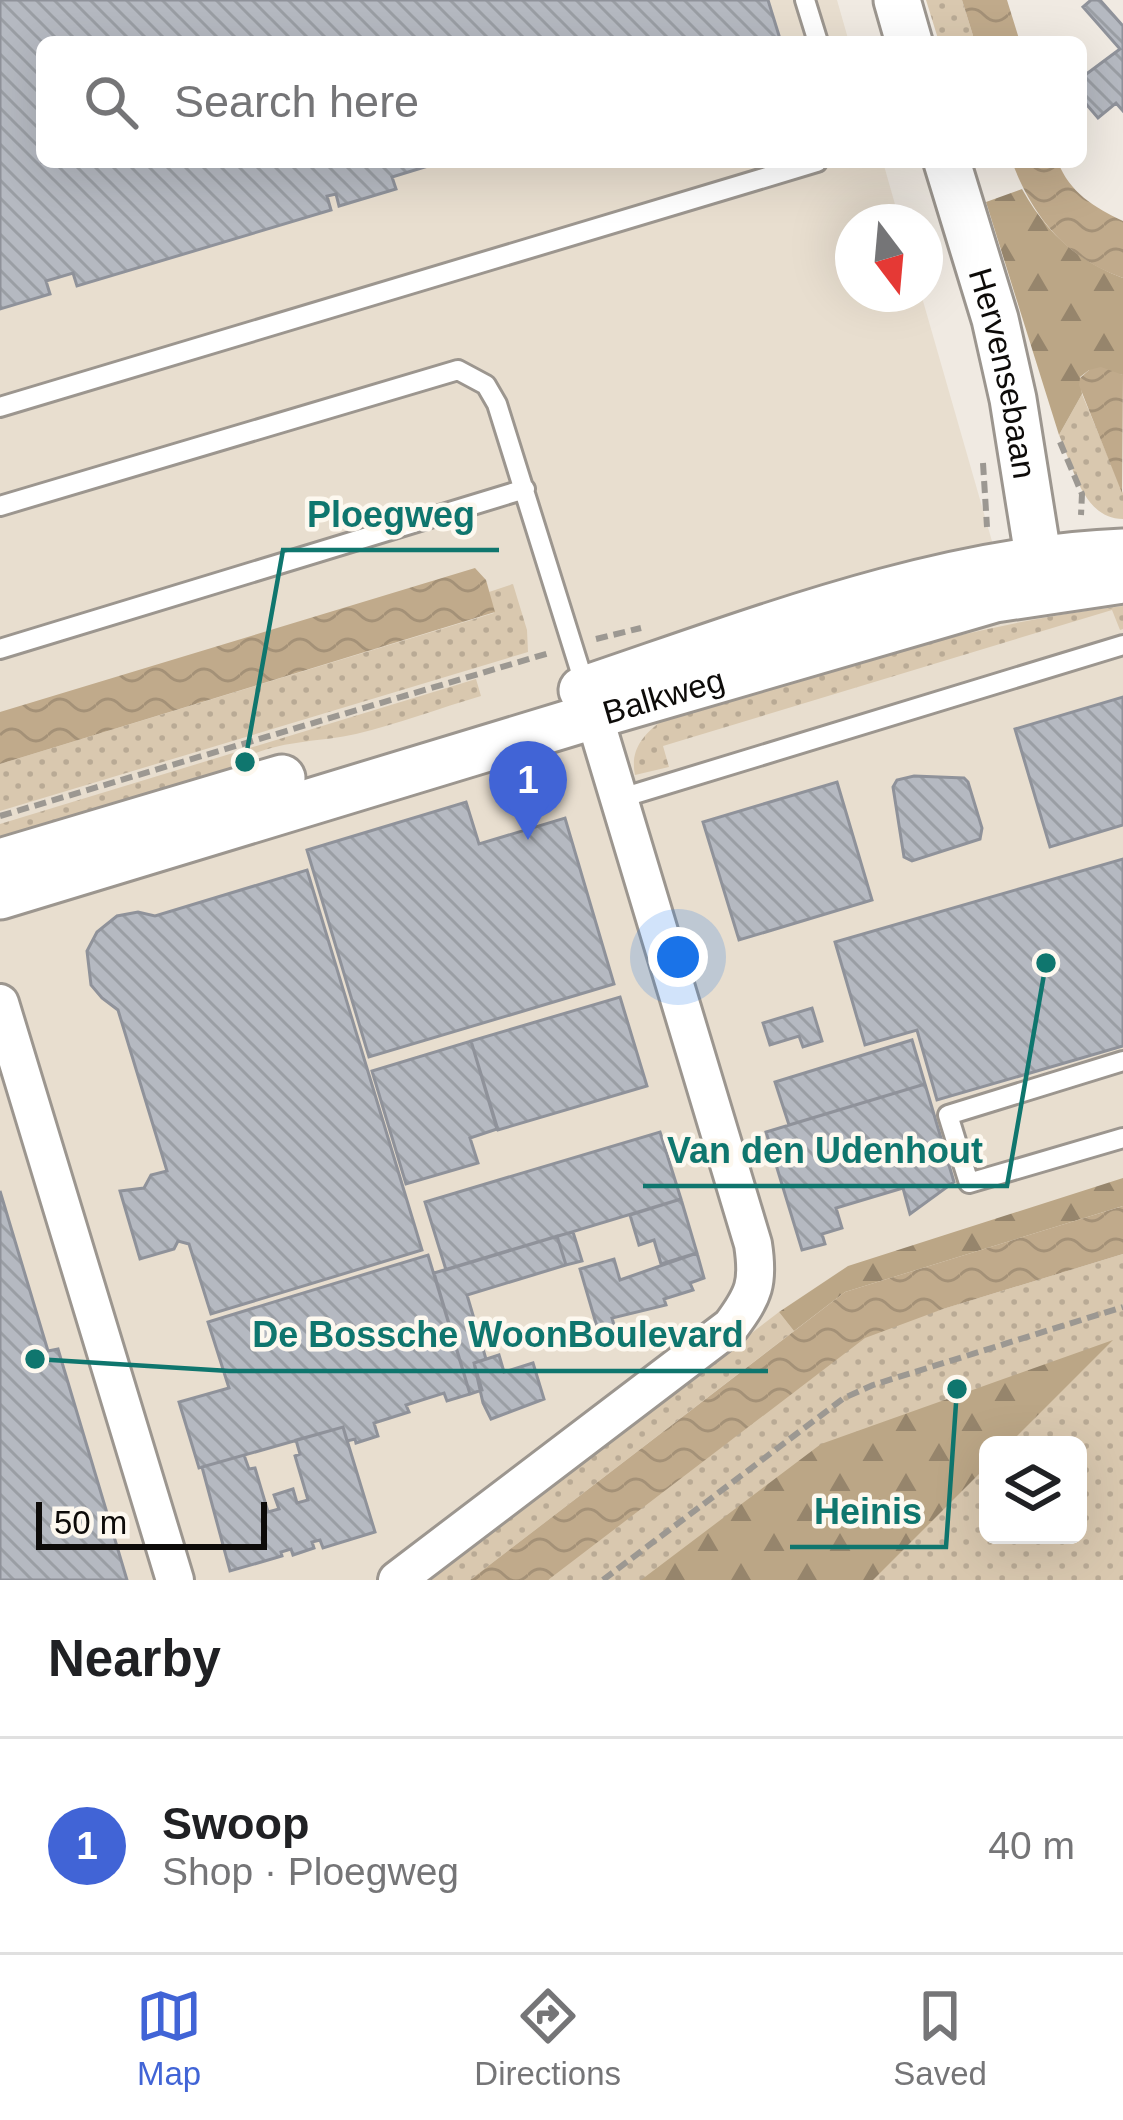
<!DOCTYPE html>
<html lang="en">
<head>
<meta charset="utf-8">
<style>
  body { margin:0; font-family:Arial,sans-serif; background:#f6f6f6; color:#202124 }
  .controls { position:absolute; right:36px; bottom:36px; display:grid; overflow:hidden; border-radius:18px; box-shadow:0 12px 48px #0002 }
  .controls button { width:108px; height:108px; display:grid; place-items:center; padding:0; border:0; border-bottom:3px solid #e0e0e0; background:#fff; color:#202124; font:60px sans-serif }
  .compass { position:absolute; left:835px; top:204px; width:108px; height:108px; border-radius:50%; background:#fff; box-shadow:0 12px 48px #0002; rotate:164deg }
  .scale { position:absolute; left:36px; bottom:30px; width:231px; box-sizing:border-box; padding-left:12px; border:6px solid #0d0b09; border-top:0; font-size:33px; line-height:42px; white-space:nowrap; color:#0d0b09; -webkit-text-stroke:9px #fdf8ef; paint-order:stroke }
  .you { position:absolute; left:678px; top:957px; width:42px; height:42px; margin:-30px; border:9px solid #fff; border-radius:50%; background:#1a73e8; box-shadow:0 0 0 18px #1a73e833 }
  .badge { display:grid; place-items:center; width:78px; height:78px; border-radius:50%; background:#4164d6; color:#fff; font-size:39px; font-weight:700 }
  .pin { position:absolute; translate:-50% -99px; filter:drop-shadow(0 3px 6px #0008) }
  .pin::after { content:''; position:absolute; top:63px; width:42px; height:36px; background:inherit; clip-path:polygon(0 0,100% 0,50% 100%) }
  .list { margin:0; padding:0; list-style:none }
  h2 { display:flex; justify-content:space-between; align-items:center; height:156px; margin:0; padding:0 48px; font-size:51px }
  h2 small { font-size:39px; font-weight:400; color:#757577 }
  .list li { display:grid; grid-template-columns:78px 1fr auto; gap:36px; align-items:center; box-sizing:border-box; height:216px; padding:0 48px; border-top:3px solid #e0e0e0 }
  .list b { display:block; font-size:45px; white-space:nowrap }
  .list p { margin:0; font-size:39px; white-space:nowrap; color:#757577 }
  .list em { font-size:39px; font-style:normal; color:#757577 }
  .icon { flex:none; width:66px; height:66px; fill:none; stroke:currentColor; stroke-width:2; stroke-linecap:round; stroke-linejoin:round }
  .map { position:relative; flex:none; width:1123px; height:1580px; overflow:hidden }
  .search { position:absolute; background:#fff; box-shadow:0 12px 48px #0002; left:36px; right:36px; top:36px; height:132px; display:flex; align-items:center; gap:30px; box-sizing:border-box; padding:0 42px; border-radius:18px; color:#757577; font-size:45px }
  .sheet { height:372px; background:#fff }
  nav { display:flex; justify-content:space-around; align-items:center; box-sizing:border-box; height:168px; border-top:3px solid #e0e0e0; background:#fff; font-size:33px; color:#757577 }
  nav a { display:grid; justify-items:center; gap:6px }
  nav .on { color:#4164d6 }
  .map>svg:first-child { display:block }
</style>
</head>
<body>
<div class="map">
<svg width="1123" height="1580" viewBox="0 0 1123 1580">
  <defs>
    <pattern id="grass-dots" width="8" height="8" patternUnits="userSpaceOnUse" patternTransform="scale(3)"><rect width="8" height="8" fill="#d9c8af"/><path d="M2 2h.1M6 6h.1" fill="none" stroke="#b9aa95" stroke-width="1.8" stroke-linecap="round"/></pattern>
    <pattern id="forest-firs" width="22" height="20" patternUnits="userSpaceOnUse" patternTransform="scale(3)"><rect width="22" height="20" fill="#bba686"/><path d="M5 1l3.5 6h-7zM16 11l3.5 6h-7z" fill="#96856c"/></pattern>
    <pattern id="water-waves" width="16" height="10" patternUnits="userSpaceOnUse" patternTransform="scale(3)"><rect width="16" height="10" fill="#c0aa8b"/><path d="M0 5q4-4 8 0t8 0" fill="none" stroke="#a49177"/></pattern>
    <pattern id="building-back-hatch" width="6" height="6" patternUnits="userSpaceOnUse" patternTransform="scale(3)"><rect width="6" height="6" fill="#b5b9c1"/><path d="M-1 5l2 2M0 0l6 6M5-1l2 2" fill="none" stroke="#9a9ea4"/></pattern>
  </defs>
  <rect width="100%" height="100%" fill="#f0eae2"/>
  <path fill="#e8decf" d="M0,0H837L849,42H42V162H883L900,222H853V294H921L1010,604L1123,603V1205L898,1283L522,1580H0Z"/>
  <path fill="url(#grass-dots)" fill-rule="evenodd" d="M926,0H962L975,42H939Z
    M1082,394L1123,493V519C1083,519 1073,466 1059,435Z
    M513,584L527,630L528,652L0,811V764L494,613L489,592Z
    M1123,606V629L1120,630L1112,610L663,746L669,767L635,775C630,751 642,736 660,722C811,673 965,625 1123,606Z
    M476,679L481,696C440,708 398,724 356,734C311,744 260,739 224,773L0,850V824Z
    M1123,1254V1580H544L864,1333ZM988,1445H1078V1535H988Z
    M779,1312L794,1331L470,1580H431Z"/>
  <path fill="url(#forest-firs)" d="M1022,189C1045,231 1077,261 1123,278V375L1089,370L1080,377L1082,394L1059,435L986,202Z
    M1123,1178V1206L845,1292L794,1331L779,1312L848,1266Z
    M1113,1340L1008,1445H988V1465L873,1580H641L821,1444Z"/>
  <path fill="url(#water-waves)" d="M962,0H1007L1020,42H975Z
    M1012,162H1058C1069,192 1095,208 1123,221V278C1066,258 1033,217 1012,162Z
    M1101,367L1123,375L1122,493L1079,385L1080,378L1089,370Z
    M475,568L486,580L495,612L0,764V712Z
    M1123,1206V1254L943,1309L865,1338L548,1580H470L845,1292Z"/>
  <path fill="url(#building-back-hatch)" stroke="#8f929a" stroke-width="3" d="M0,0H768L781,42H42V162H441L392,177L396,189L339,206L336,194L327,196L331,210L77,286L73,273L46,281L50,294L0,309Z
    M1091,0H1100L1123,26V111L1116,103L1098,118L1081,98V78L1120,49L1083,7Z
    M1123,697V825L1050,847L1015,729Z
    M914,776L964,778L968,782L982,828L980,839L912,861L904,857L893,787L897,780Z
    M837,782L872,900L739,940L703,822Z
    M466,802L479,844L565,818L614,984L369,1057L307,850Z
    M1123,859V1046L937,1100L917,1030L865,1045L835,942Z
    M307,870L422,1250L211,1314L189,1244L178,1241L174,1249L140,1259L120,1191L144,1188L151,1175L167,1171L118,1010L102,998L91,985L87,951L97,932L117,916L138,912L155,916Z
    M620,997L647,1086L498,1130L471,1041Z
    M812,1008L822,1041L803,1047L799,1036L770,1045L763,1023Z
    M912,1040L925,1084L789,1125L775,1082Z
    M471,1041L497,1129L470,1138L478,1163L406,1184L372,1071Z
    M925,1084L954,1182L910,1214L903,1188L836,1208L842,1228L822,1234L825,1244L802,1250L766,1132Z
    M660,1132L681,1199L446,1270L425,1202Z
    M0,1191L48,1351L58,1349L127,1580H0Z
    M681,1199L697,1253L661,1264L654,1240L639,1245L630,1215Z
    M573,1232L582,1261L566,1265L557,1236Z
    M557,1236L566,1265L467,1295L486,1359L474,1363L482,1390L470,1394L434,1273Z
    M697,1253L704,1278L690,1283L693,1290L664,1299L666,1305L612,1318L616,1332L600,1337L580,1269L614,1259L620,1280Z
    M428,1255L470,1394L447,1401L444,1393L406,1405L409,1412L374,1423L378,1436L356,1443L355,1439L347,1441L343,1427L199,1468L179,1402L229,1388L208,1322Z
    M499,1355L504,1372L533,1363L544,1399L491,1419L483,1403L474,1363Z
    M343,1427L375,1532L323,1548L320,1540L312,1542L314,1548L293,1555L291,1549L281,1552L282,1556L230,1571L202,1467L244,1455L249,1469L255,1468L268,1512L279,1509L274,1495L293,1489L297,1503L308,1500L295,1456L300,1454L296,1440Z"/>
  <g fill="none" stroke-linecap="round" stroke-linejoin="round">
    <g stroke="#9c968f" stroke-width="24">
      <path id="service" d="M805,0L818,42
        M0,407L817,162
        M0,506L458,370L486,385L497,404L586,689
        M0,649L525,489
        M618,799L1123,645
        M1123,1061L948,1115L969,1183L1123,1138"/>
    </g>
    <g stroke="#9c968f" stroke-width="42">
      <path id="minor" d="M0,1003L175,1580
        M397,1580L731,1326C754,1295 759,1283 753,1244L586,689"/>
    </g>
    <g stroke="#9c968f" stroke-width="51">
      <g id="tertiary">
        <path d="M897,0L909,42"/>
        <path id="s1" d="M947,162L995,319L1013,399L1043,587"/>
        <path d="M582,690C754,632 940,559 1123,552"/>
        <path d="M0,862L282,778"/>
        <path id="s2" d="M0,896L593,716L995,599L1123,580"/>
      </g>
    </g>
    <path stroke="#9c9892" stroke-width="6" stroke-dasharray="12 6" stroke-linecap="butt" d="M1060,442L1082,494L1081,515
      M983,463L987,527
      M596,639L641,628
      M0,816L549,653
      M603,1580L844,1398L873,1385L1123,1307"/>
    <use href="#service" stroke="#fff" stroke-width="18"/>
    <use href="#minor" stroke="#fff" stroke-width="36"/>
    <use href="#tertiary" stroke="#fff" stroke-width="45"/>
  </g>
  <g text-anchor="middle" stroke-width="9" stroke-linejoin="round" paint-order="stroke">
    <g font-size="33" fill="#0d0b09" stroke="#fdf8ef">
      <text dy="12" stroke="none"><textPath href="#s1" startOffset="219">Hervensebaan</textPath></text>
      <text dy="12" stroke="none"><textPath href="#s2" startOffset="693">Balkweg</textPath></text>
    </g>
  </g>
  <path fill="none" stroke="#0f766e" stroke-width="4.5" d="M245 762L283 550H499M1046 963L1007 1186H643M35 1359L229 1371H768M957 1389L946 1547H790"/>
  <g fill="#0f766e" stroke="#fdf8ef" stroke-width="4.5">
    <circle cx="245" cy="762" r="12"/>
    <circle cx="1046" cy="963" r="12"/>
    <circle cx="35" cy="1359" r="12"/>
    <circle cx="957" cy="1389" r="12"/>
  </g>
  <g font-size="36" text-anchor="middle" font-weight="bold" fill="#0f766e" stroke="#fdf8ef" stroke-width="9" stroke-linejoin="round" paint-order="stroke">
    <text x="391" y="527">Ploegweg</text>
    <text x="825" y="1163">Van den Udenhout</text>
    <text x="498" y="1347">De Bossche WoonBoulevard</text>
    <text x="868" y="1524">Heinis</text>
  </g>
</svg>
<div class="controls">
<button><svg class="icon" aria-label="layers" viewBox="0 0 24 24"><path d="M12 4l9 5-9 5-9-5zM3 14l9 5 9-5"/></svg></button>
</div>
<svg class="compass" viewBox="-18 -18 36 36"><path d="M0-13l5 13h-10z" fill="#e53935"/><path d="M0 13l5-13h-10z" fill="#757577"/></svg>
<div class="scale">50 m</div>
<div class="you"></div>
<div class="pin badge" style="left:528px;top:840px">1</div>
<div class="search"><svg class="icon" aria-label="search" viewBox="0 0 24 24"><circle cx="10" cy="10" r="6"/><path d="M15 15l6 6"/></svg>Search here</div>
</div>
<section class="sheet">
<h2>Nearby<small></small></h2>
<ul class="list">
<li><span class="badge">1</span><div><b>Swoop</b><p>Shop · Ploegweg</p></div><em>40 m</em></li>
</ul>
</section>
<nav>
<a class="on"><svg class="icon" aria-label="map" viewBox="0 0 24 24"><path d="M3 6l6-2 6 2 6-2v14l-6 2-6-2-6 2zM9 4v14M15 6v14"/></svg>Map</a>
<a><svg class="icon" aria-label="directions" viewBox="0 0 24 24"><path d="M12 3l9 9-9 9-9-9zM9 14v-3h6M13 9l2 2-2 2"/></svg>Directions</a>
<a><svg class="icon" aria-label="saved" viewBox="0 0 24 24"><path d="M7 4h10v16l-5-4-5 4z"/></svg>Saved</a>
</nav>
</body>
</html>
